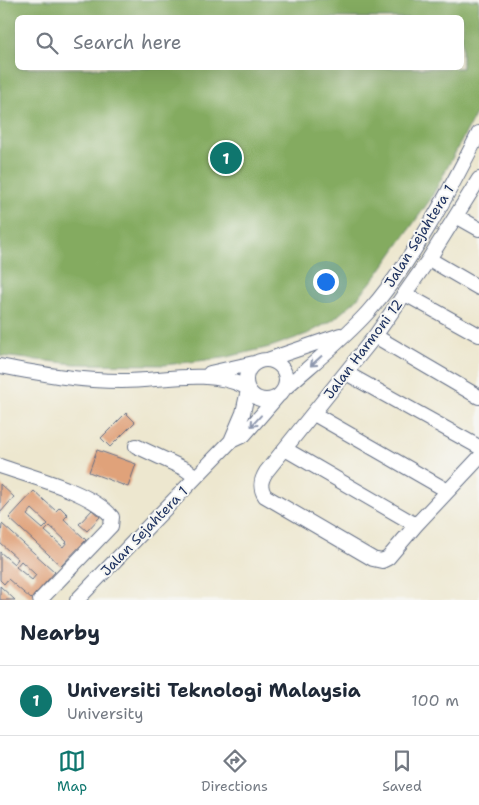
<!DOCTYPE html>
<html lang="en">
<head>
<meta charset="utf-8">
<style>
  body { margin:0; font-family:"Shantell Sans",sans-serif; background:#f2f2f3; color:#1f2937 }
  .you { position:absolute; left:325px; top:281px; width:18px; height:18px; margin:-12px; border:4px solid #fff; border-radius:50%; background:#1a73e8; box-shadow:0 0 0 8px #1a73e833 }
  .badge { display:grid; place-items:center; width:32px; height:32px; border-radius:50%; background:#0f766e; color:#fff; font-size:16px; font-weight:700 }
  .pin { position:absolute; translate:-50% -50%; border:2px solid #fff; box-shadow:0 1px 5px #0006 }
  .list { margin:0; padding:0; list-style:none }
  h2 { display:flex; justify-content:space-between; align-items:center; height:65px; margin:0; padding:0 20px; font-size:21px }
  h2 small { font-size:16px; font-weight:400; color:#747a83 }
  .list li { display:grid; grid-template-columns:32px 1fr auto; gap:15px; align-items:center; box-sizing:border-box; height:70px; padding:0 20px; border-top:1px solid #e0e1e3 }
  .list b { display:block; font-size:19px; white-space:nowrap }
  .list p { margin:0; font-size:16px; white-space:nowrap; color:#747a83 }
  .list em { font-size:16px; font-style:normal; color:#747a83 }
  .icon { flex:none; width:28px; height:28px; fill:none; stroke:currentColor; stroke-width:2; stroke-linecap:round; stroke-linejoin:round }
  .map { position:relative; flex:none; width:479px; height:600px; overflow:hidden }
  .search { position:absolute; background:#fff; box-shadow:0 5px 20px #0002; left:15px; right:15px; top:15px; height:55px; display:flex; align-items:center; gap:12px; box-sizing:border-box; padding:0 18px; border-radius:8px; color:#747a83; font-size:19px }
  .sheet { height:135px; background:#fff }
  nav { display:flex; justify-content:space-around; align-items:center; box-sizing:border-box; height:70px; border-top:1px solid #e0e1e3; background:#fff; font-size:14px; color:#747a83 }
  nav a { display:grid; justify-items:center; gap:2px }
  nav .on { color:#0f766e }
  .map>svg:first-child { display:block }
</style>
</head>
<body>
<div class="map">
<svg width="479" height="600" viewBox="0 0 479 600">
  <rect width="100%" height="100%" fill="#f6f6f2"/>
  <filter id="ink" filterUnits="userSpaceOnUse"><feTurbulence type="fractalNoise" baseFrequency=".02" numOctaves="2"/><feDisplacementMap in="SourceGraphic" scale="10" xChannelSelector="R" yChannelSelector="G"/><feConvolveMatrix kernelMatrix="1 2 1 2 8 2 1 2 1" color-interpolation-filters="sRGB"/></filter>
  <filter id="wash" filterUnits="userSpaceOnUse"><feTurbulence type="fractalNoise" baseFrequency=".0096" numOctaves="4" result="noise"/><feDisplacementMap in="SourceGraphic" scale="20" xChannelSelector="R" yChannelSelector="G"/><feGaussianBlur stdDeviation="1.12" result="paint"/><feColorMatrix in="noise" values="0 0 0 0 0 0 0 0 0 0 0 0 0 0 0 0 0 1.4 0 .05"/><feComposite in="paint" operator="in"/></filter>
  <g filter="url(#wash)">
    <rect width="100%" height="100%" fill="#ede7cf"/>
    <path fill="#84ab61" stroke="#506d60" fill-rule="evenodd" d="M0,0H479V108L430,200L377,275L355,301L333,320L307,334L270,347L223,358L165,365L75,364L0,356ZM18,18H462V68H18Z"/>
    <g id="blocks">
      <path fill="#e0a27a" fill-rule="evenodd" d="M126,413L135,422L110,447L101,438Z
        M97,450L136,464L128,487L89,472Z
        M0,484L14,497L0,513Z
        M34,491L56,511L60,507L68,515L64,519L86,540L61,566L9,518ZM32,509L48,524L43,529L27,515ZM50,526L67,542L63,547L45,531Z
        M92,510L100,517L87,531L79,524Z
        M2,524L55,572L31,599L8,579L4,584L0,580V552L14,564L18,559L0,543ZM21,561L36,575L32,580L16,567Z
        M0,586L15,600H0Z"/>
    </g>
  </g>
  <g filter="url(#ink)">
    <use href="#blocks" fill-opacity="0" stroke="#646f86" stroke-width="1"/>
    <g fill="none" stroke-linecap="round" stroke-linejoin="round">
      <g stroke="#646f86" stroke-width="16">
        <path id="minor" d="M479,179L429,259L375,336L266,472C261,480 259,487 265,496L373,559L382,561L388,558L416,525L479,458
          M456,216L479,229
          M429,259L479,288
          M405,294L479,335
          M375,336L479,397
          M246 380a20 20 0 1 1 40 0a20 20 0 1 1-40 0Z
          M267,360L340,335
          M0,366C41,374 80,381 122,381C163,381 208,368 246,387
          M210,373L254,363
          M346,373L479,447
          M284,389C312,364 343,340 368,312C412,263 449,192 479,133
          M314,414L448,491
          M231,441L243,413L248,390
          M136,446L185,469L196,477
          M285,449L416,525
          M0,466C31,477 92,492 112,517L111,526L40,600
          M77,600L231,441L244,435L277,397"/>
      </g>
      <use href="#minor" stroke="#fff" stroke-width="14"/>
    </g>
    <defs><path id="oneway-shaft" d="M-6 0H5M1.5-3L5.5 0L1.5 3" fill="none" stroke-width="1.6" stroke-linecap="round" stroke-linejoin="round" transform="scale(1.25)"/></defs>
    <g stroke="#8d97ae">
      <use href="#oneway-shaft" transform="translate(316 361) rotate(138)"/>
      <use href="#oneway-shaft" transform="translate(256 421) rotate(132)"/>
    </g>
  </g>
  <g text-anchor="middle" stroke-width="4" stroke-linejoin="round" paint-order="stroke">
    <g font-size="14" fill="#1b2f5e" stroke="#f6f6f2">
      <text transform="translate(419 236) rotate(-58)" y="5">Jalan Sejahtera 1</text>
      <text transform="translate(363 349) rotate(-53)" y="5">Jalan Harmoni 12</text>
      <text transform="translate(144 531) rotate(-46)" y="5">Jalan Sejahtera 1</text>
    </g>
  </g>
</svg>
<div class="you"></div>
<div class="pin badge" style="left:226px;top:158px">1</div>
<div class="search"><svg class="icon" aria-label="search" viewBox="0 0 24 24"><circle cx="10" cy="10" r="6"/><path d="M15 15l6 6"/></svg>Search here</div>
</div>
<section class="sheet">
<h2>Nearby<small></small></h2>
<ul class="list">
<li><span class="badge">1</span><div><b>Universiti Teknologi Malaysia</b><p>University</p></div><em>100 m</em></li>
</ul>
</section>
<nav>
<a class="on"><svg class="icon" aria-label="map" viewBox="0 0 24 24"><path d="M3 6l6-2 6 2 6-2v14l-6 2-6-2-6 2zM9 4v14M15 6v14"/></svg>Map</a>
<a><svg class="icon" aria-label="directions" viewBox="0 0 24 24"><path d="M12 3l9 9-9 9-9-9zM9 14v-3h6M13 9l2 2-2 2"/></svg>Directions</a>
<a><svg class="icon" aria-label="saved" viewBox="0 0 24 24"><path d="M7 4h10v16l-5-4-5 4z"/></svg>Saved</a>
</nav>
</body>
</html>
